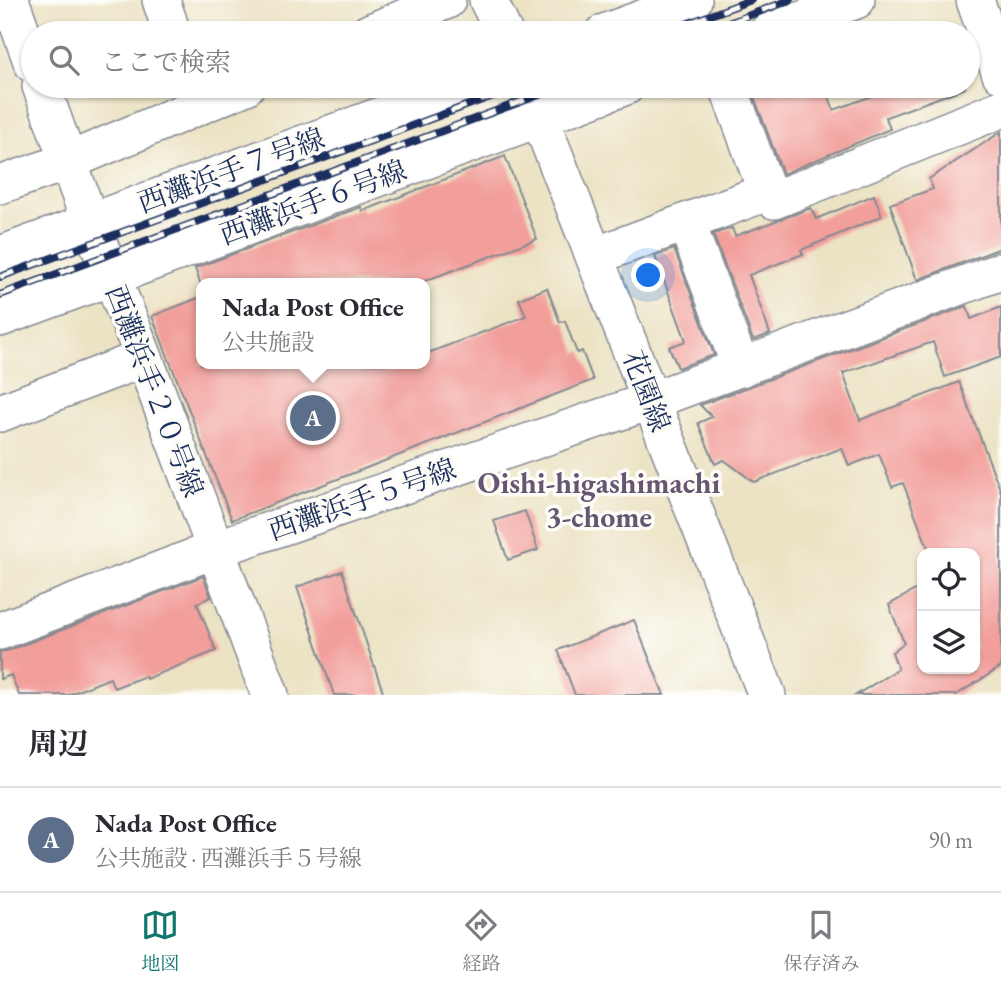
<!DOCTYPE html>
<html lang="ja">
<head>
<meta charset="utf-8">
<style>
  body { margin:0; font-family:"EB Garamond","Noto Serif JP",serif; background:#f7f7f7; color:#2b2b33 }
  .controls { position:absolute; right:21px; bottom:21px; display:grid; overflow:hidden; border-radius:14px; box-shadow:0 2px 5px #0004 }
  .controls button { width:63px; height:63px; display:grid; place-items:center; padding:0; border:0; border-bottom:2px solid #e1e1e2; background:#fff; color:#2b2b33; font:35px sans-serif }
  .you { position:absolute; left:649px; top:276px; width:24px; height:24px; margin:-18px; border:5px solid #fff; border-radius:50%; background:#1a73e8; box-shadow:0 0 0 10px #1a73e833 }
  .badge { display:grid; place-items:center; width:46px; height:46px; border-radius:50%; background:#0f766e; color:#fff; font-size:23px; font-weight:700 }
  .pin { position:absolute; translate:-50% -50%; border:4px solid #fff; box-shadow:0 2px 7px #0006 }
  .popup { position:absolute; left:196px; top:278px; width:234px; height:91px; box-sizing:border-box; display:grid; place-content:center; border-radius:14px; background:#fff; filter:drop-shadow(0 2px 5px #0005); font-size:23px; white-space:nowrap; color:#7c7c81 }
  .popup b { font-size:26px; color:#2b2b33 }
  .popup::after { content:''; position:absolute; left:50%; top:100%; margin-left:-14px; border:14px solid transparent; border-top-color:#fff }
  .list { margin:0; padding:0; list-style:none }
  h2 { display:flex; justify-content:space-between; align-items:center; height:91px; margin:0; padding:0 28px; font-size:30px }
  h2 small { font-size:23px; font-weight:400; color:#7c7c81 }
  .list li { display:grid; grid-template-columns:46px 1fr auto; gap:21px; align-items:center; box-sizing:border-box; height:105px; padding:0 28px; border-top:2px solid #e1e1e2 }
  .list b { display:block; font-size:26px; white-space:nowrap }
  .list p { margin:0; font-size:23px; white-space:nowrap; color:#7c7c81 }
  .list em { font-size:23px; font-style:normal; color:#7c7c81 }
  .icon { flex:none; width:38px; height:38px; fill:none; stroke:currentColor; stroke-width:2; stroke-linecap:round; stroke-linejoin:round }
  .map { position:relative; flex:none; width:1001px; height:695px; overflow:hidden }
  .search { position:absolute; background:#fff; box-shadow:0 2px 5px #0004; left:21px; right:21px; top:21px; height:77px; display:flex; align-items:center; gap:18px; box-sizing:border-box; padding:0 24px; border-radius:38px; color:#7c7c81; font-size:26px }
  .sheet { height:196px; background:#fff }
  nav { display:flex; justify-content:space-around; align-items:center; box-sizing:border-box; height:98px; border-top:2px solid #e1e1e2; background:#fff; font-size:19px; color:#7c7c81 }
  nav a { display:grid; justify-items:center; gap:4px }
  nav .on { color:#0f766e }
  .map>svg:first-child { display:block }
</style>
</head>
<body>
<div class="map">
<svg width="1001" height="695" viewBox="0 0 1001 695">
  <rect width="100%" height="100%" fill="#fdfcf7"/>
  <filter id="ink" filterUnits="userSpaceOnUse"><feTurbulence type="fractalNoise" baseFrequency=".0143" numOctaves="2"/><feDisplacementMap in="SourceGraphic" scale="14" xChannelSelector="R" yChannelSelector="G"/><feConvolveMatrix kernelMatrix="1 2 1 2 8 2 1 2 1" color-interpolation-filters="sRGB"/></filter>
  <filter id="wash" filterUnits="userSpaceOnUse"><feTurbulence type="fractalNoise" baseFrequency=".00686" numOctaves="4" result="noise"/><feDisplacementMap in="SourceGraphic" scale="28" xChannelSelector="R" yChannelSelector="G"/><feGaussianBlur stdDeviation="1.57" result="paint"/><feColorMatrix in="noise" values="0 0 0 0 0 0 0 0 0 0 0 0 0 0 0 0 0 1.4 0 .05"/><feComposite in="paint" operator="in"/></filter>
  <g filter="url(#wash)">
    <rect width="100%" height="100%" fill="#ece3c4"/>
    <g id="blocks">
      <path fill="#f29f9b" d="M750,86H825L834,110L875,95L872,86H965V88L886,117L890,129L783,174Z
        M1001,132V248L917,280L890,204L933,189L929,179Z
        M505,156L537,239L419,283H200L195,268L361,207L363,211Z
        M874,195L882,216L801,250L803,254L749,275L770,334L753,340L713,234L732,228L735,236L811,208L816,219Z
        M674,249L714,355L678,368L669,347L686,341L655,256Z
        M547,288L560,322L565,321L577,353L582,351L593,380L232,520L152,316L201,297V364H425V354L526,316L519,299Z
        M967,306L971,319L1001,307V357L945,377L933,342L843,373L860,420L959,382L1001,492V667L956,695H856L898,669L892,652L904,643L889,605L922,586V669H975V553H930L903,483L892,487L879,454L849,466L842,448L754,482L724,460L715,464L698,423L712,417L700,405Z
        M525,511L538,550L508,560L494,521Z
        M342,571L384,695H334L297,587Z
        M203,576L211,597L197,603L216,651L146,679L145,676L114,688L110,678L68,695H19L11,675L0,679V651H7Z
        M634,620L664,695H575L558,650Z"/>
    </g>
  </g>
  <g filter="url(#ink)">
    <use href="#blocks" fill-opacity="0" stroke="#848991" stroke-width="2"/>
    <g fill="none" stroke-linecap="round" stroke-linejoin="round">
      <g stroke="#848991" stroke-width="40">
        <path id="minor" d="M10,0L33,64
          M161,0L172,33
          M488,0L504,33
          M975,0L1001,74
          M369,33L447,0
          M604,33L693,0
          M767,33L856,0
          M41,86L90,222L144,358L270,695
          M527,86L767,695
          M0,185L69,161L246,86
          M767,192L774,200L1001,109
          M686,222L741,368
          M0,255L462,86
          M595,256L767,192L728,86
          M0,318L626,86
          M0,413L144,358
          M0,631L216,549L650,401L1001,271"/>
      </g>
      <use href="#minor" stroke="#fff" stroke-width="37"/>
      <g stroke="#1b2f5e" stroke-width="8">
        <path id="rail" d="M662,33L751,0
          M702,33L790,0
          M0,277L520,86
          M0,295L563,86"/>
      </g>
      <use href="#rail" stroke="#fdfcf7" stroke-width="5" stroke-dasharray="16" stroke-linecap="butt"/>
    </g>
  </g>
  <g text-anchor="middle" stroke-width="7" stroke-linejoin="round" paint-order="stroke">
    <g font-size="28" fill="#1b2f5e" stroke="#fdfcf7">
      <text transform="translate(231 170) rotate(-20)" y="10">西灘浜手７号線</text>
      <text transform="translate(313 202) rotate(-20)" y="10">西灘浜手６号線</text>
      <text transform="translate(155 391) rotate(69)" y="10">西灘浜手２０号線</text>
      <text transform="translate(647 391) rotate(69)" y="10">花園線</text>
      <text transform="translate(362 499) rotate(-19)" y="10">西灘浜手５号線</text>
    </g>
    <g font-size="30" font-weight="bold" fill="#665673" stroke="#fdfcf7">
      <text x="599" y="493">Oishi-higashimachi<tspan x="599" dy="34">3-chome</tspan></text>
    </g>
  </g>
</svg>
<div class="controls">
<button><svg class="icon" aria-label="locate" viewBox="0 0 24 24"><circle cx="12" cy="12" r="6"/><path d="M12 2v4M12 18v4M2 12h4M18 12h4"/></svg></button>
<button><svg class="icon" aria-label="layers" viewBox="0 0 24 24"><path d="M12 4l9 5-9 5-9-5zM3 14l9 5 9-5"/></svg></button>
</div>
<div class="you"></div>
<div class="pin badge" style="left:313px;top:418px;background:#5c6f8a">A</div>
<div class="popup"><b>Nada Post Office</b>公共施設</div>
<div class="search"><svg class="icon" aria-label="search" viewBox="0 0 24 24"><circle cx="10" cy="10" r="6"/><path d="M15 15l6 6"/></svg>ここで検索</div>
</div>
<section class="sheet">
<h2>周辺<small></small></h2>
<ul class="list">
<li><span class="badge" style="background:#5c6f8a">A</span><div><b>Nada Post Office</b><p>公共施設 · 西灘浜手５号線</p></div><em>90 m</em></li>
</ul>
</section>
<nav>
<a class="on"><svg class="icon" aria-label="map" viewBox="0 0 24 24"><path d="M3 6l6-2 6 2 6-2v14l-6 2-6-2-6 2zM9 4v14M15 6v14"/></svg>地図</a>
<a><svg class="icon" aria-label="directions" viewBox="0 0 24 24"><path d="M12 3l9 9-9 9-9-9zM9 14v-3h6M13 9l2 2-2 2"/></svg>経路</a>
<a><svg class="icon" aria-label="saved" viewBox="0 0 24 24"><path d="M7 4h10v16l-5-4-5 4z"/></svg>保存済み</a>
</nav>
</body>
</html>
